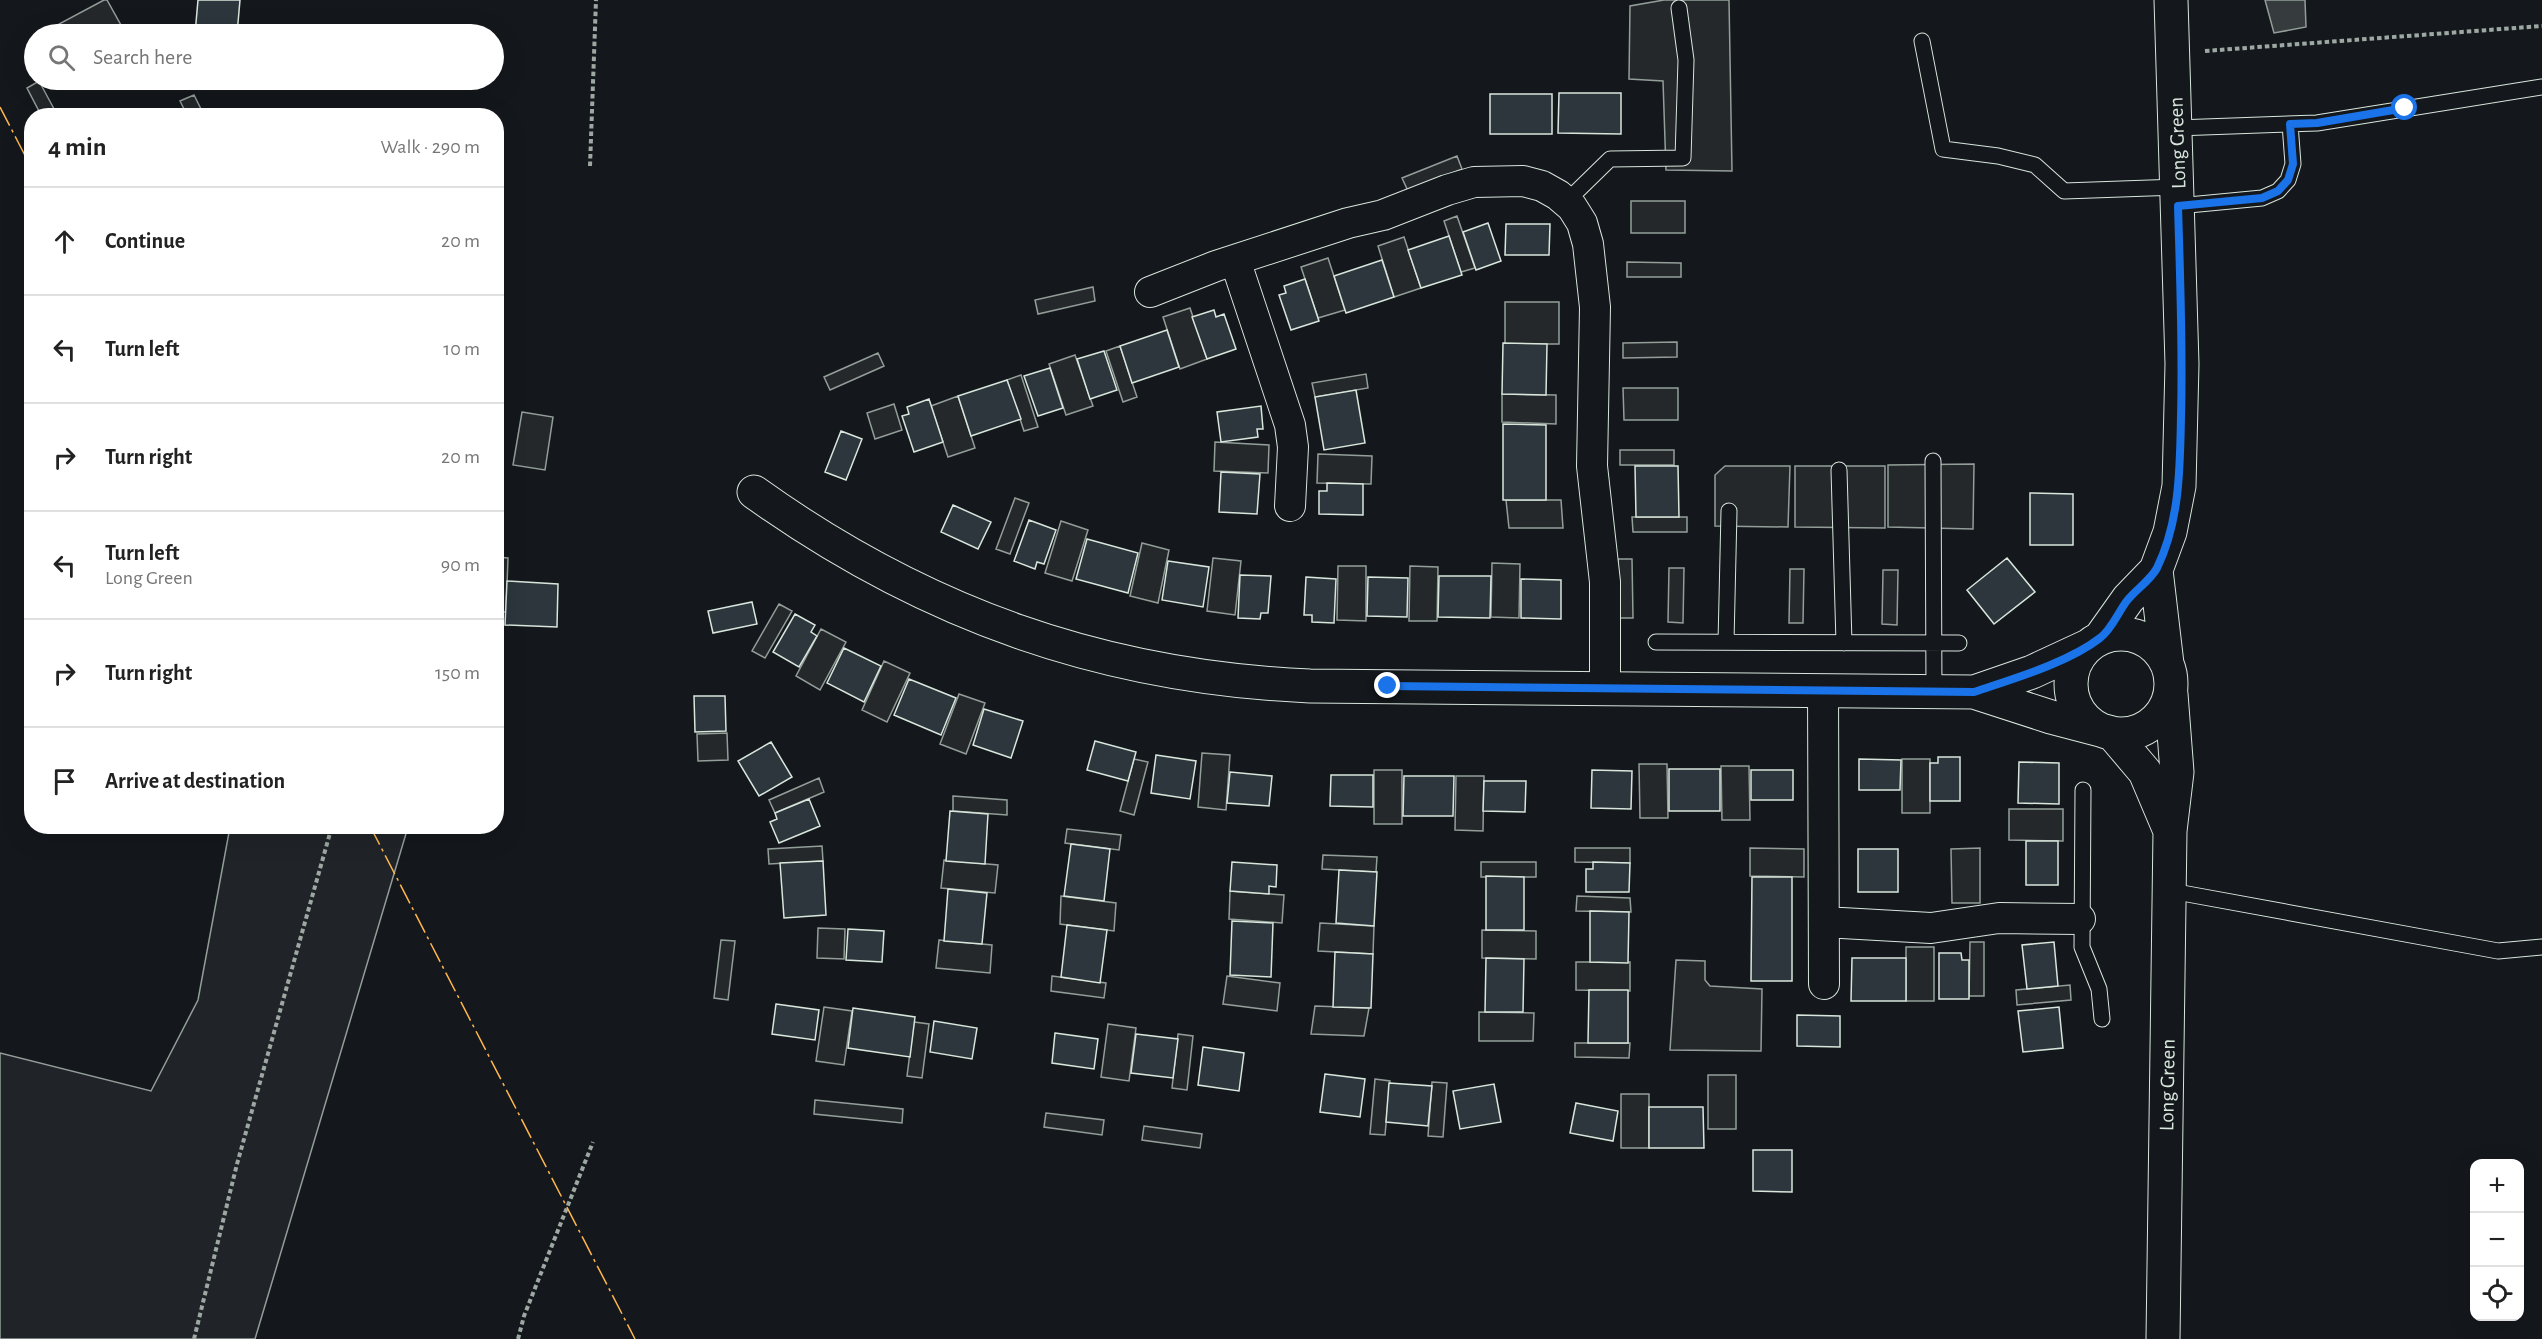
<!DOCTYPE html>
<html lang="en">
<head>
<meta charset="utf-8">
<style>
  body { margin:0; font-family:"Alegreya Sans",sans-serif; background:#f6f6f6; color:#222 }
  .controls { position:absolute; right:18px; bottom:18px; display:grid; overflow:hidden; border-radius:12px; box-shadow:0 6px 24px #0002 }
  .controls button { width:54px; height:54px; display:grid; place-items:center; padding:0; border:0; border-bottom:2px solid #e0e0e0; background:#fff; color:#222; font:30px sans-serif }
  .stop { position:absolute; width:18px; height:18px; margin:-14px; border:4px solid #1a73e8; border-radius:50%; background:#fff }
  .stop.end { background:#1a73e8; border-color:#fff; box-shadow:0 2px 6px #0008 }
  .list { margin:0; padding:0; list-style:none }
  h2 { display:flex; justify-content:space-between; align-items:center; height:78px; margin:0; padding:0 24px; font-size:26px }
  h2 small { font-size:20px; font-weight:400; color:#767676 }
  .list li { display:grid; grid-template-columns:39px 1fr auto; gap:18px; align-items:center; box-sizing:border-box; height:108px; padding:0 24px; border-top:2px solid #e0e0e0 }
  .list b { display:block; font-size:22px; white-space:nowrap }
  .list p { margin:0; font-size:20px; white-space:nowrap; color:#767676 }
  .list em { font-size:20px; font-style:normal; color:#767676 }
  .icon { flex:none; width:33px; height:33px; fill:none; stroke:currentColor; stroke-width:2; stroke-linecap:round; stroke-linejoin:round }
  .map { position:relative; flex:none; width:2542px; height:1339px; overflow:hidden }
  .search { position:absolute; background:#fff; box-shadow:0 6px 24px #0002; left:24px; top:24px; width:480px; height:66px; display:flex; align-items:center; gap:15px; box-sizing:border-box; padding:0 21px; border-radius:33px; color:#767676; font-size:22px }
  .panel { position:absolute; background:#fff; box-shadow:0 6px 24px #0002; left:24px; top:108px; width:480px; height:726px; border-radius:24px }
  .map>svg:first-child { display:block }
</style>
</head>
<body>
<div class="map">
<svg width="2542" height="1339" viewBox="0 0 2542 1339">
  <rect width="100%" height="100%" fill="#14181c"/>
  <path fill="#202428" stroke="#939e99" stroke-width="1.5" d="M230,827H408L255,1339H0V1053L151,1091L198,1000Z"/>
  <path fill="#24282b" stroke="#939e99" stroke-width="1.5" d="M104,0H107L122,27L107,34H64L59,24Z
    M1664,0H1729L1732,171L1666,170L1663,81L1629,79L1630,6Z
    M39,81L53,107L57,115H41L27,88Z
    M194,95L204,115H187L180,101Z
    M1457,156L1462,169L1408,191L1402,178Z
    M1631,201H1685V233H1631Z
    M1457,216L1475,268L1461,272L1444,221Z
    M1404,237L1421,288L1394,297L1378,246Z
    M1328,258L1345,310L1318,318L1301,267Z
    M1627,262L1681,263V277H1627Z
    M1093,287L1095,301L1038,314L1035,300Z
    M1505,302H1559V344H1505Z
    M1190,308L1207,359L1180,369L1163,317Z
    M1677,342V357L1623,358V343Z
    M1120,346L1137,397L1123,402L1106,351Z
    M878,353L884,366L830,390L824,377Z
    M1075,355L1093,406L1066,415L1049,364Z
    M1366,374L1368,388L1315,397L1312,383Z
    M1021,375L1038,427L1024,431L1007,380Z
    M1623,388H1678V420H1624Z
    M1502,394L1556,395V424L1502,422Z
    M958,396L975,448L948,457L931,406Z
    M894,404L902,430L875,439L867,413Z
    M522,412L553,417L545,470L513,465Z
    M1215,442L1269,445L1268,473L1214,471Z
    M1620,450H1674V465H1620Z
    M1318,454L1372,456L1371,484L1317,483Z
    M1974,464L1973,529L1888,527V465Z
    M1725,466H1790L1788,527L1715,526V475Z
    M1795,466H1885V528L1795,527Z
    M1015,498L1029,503L1010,554L996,549Z
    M1506,500H1561L1563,528H1509Z
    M1632,517H1687V532H1633Z
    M1061,521L1088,530L1072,581L1045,573Z
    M1142,543L1169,550L1158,603L1130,596Z
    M496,557L508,558L506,612H497Z
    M1213,558L1241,561L1235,615L1207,611Z
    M1618,559H1632L1633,618H1619Z
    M1492,563L1520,564L1519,618L1491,617Z
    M1338,566H1366V621L1337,620Z
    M1410,566L1438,567L1437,621H1409Z
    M1669,568H1684L1683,623L1668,622Z
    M1790,569H1804L1803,623H1789Z
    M1883,570H1898L1897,625L1882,624Z
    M779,604L792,611L765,658L752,651Z
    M821,629L846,642L820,690L796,676Z
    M884,661L910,673L887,722L862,710Z
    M959,694L985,703L966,754L940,744Z
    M727,733L728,760L698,761L697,734Z
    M1202,753L1230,755L1226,810L1198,807Z
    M1134,759L1148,762L1134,815L1120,811Z
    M1902,759H1930V813H1902Z
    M1639,764H1667L1668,818H1640Z
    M1721,766H1749L1750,820H1722Z
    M1374,770H1402V824H1374Z
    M1456,776H1484L1483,831L1455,830Z
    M819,778L824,792L775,813L769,800Z
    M953,796L1007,800V815L953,811Z
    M2009,809H2063V841L2009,840Z
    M1067,829L1121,835L1119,850L1065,843Z
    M822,846L823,861L769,864L768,849Z
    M1575,848H1630V863L1575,862Z
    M1750,848L1804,849V877L1750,876Z
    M1980,848V903H1952L1951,849Z
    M1323,855L1377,857L1376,872L1322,869Z
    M944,860L998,865L995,893L941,888Z
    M1481,862H1536V877H1481Z
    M1230,891L1284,895L1282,923L1229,919Z
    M1061,896L1116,903L1114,931L1060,924Z
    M1577,896L1630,898L1631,912L1576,911Z
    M1320,923L1374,926L1373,954L1318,951Z
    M818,928L845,929L844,959L817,958Z
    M1482,930L1536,931V959L1482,958Z
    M721,940L735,941L728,1000L714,998Z
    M939,940L992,945L990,973L936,968Z
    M1970,942H1984V996H1969Z
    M1906,947H1934V1001H1906Z
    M1676,960L1705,961V980L1710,986L1762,989L1761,1051L1670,1050Z
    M1576,962H1630V991L1576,990Z
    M1052,976L1106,983L1104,998L1051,991Z
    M1227,976L1280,983L1277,1011L1223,1004Z
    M2070,985L2071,1000L2017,1005L2016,990Z
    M1315,1006L1369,1008L1364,1036L1311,1034Z
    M824,1007L852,1011L844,1065L816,1061Z
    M1479,1012L1534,1013L1533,1041H1479Z
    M914,1022L929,1024L922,1078L907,1076Z
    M1108,1024L1136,1028L1129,1081L1101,1077Z
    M1178,1034L1193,1036L1187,1090L1172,1088Z
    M1575,1043H1630L1629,1058L1575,1057Z
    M1708,1075H1736V1129H1708Z
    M1375,1079L1390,1081L1385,1135L1370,1134Z
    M1432,1082L1447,1083L1443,1137L1428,1136Z
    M1621,1094H1649V1148H1621Z
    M815,1100L903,1109L902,1123L814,1114Z
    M1046,1113L1104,1120L1102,1135L1044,1127Z
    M1144,1126L1202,1134L1200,1148L1142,1140Z"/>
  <path fill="#363b3e" stroke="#939e99" stroke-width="1.5" d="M2265,0H2305L2306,27L2274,33Z"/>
  <path fill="#2c363c" stroke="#d8e6dc" stroke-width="1.5" d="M198,0H240L237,34H195Z
    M1559,93H1621V134L1558,133Z
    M1490,94H1552V134H1490Z
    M1488,223L1501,261L1476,270L1463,232Z
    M1506,224H1550L1549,255H1505Z
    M1449,236L1462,275L1421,288L1408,250Z
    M1382,260L1394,297L1346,313L1334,276Z
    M1305,279L1319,321L1291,330L1279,295L1286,293L1284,286Z
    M1214,310L1216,317L1224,314L1236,349L1207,359L1192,317Z
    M1167,330L1179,367L1132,383L1120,346Z
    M1503,343L1547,344L1546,395L1502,394Z
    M1104,351L1117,390L1090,399L1077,359Z
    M1050,368L1063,408L1038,416L1024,376Z
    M1007,380L1021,419L971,436L958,396Z
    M1356,390L1365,443L1324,450L1315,397Z
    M929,399L943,442L914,452L902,416L909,414L907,407Z
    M1261,406L1263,429H1257L1258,437L1221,442L1217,412Z
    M1503,424L1546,425V500H1503Z
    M841,431L862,439L846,480L825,472Z
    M1635,466H1678L1679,517H1636Z
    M1221,472L1260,474L1257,514L1219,512Z
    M1327,483L1363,484V515L1319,514V491H1327Z
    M2030,493L2073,494V545H2030Z
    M953,505L991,522L978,549L941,532Z
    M1029,520L1056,530L1044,564L1037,562L1035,569L1014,561Z
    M1087,539L1138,553L1128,593L1076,579Z
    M2007,558L2035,592L1994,624L1967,590Z
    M1168,561L1209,567L1203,607L1162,600Z
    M1240,575L1271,576L1268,613H1261L1260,619L1238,618Z
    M1439,576H1491L1490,618L1438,617Z
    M1306,577L1336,579L1334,623L1312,622V615H1304Z
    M1368,577L1408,578L1407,617L1367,616Z
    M1521,579L1561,580V619L1521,618Z
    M507,581L558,584L557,627L505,625Z
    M752,602L757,624L713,633L708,611Z
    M795,614L815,625L811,632L817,636L799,667L773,652Z
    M844,648L881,666L864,702L827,683Z
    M909,679L956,698L941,735L894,715Z
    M694,696H725L726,731L695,732Z
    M984,709L1023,721L1011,758L973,745Z
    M1095,741L1136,752L1128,781L1087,770Z
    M771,742L792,777L759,796L738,761Z
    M1156,755L1196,761L1190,799L1151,793Z
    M1938,757H1960V801H1930V763H1938Z
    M1859,759L1901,760L1900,790H1859Z
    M2019,762L2059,763V804L2018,803Z
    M1669,769H1720V811H1669Z
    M1592,770L1632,771L1631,809L1591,808Z
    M1751,770H1793V800H1751Z
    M1230,772L1272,776L1269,806L1227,803Z
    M1331,775H1373V807L1330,806Z
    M1404,776H1454L1453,816H1403Z
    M1484,781H1526L1525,812L1483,811Z
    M809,799L820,826L779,843L770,822L777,819L775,813Z
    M950,811L988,814L985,864L946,861Z
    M2026,841H2058V885H2026Z
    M1071,844L1110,849L1104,901L1064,896Z
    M1858,849H1898V892H1858Z
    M823,861L826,915L784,918L780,863Z
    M1232,862L1277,865L1276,887L1269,886V894L1230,891Z
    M1593,862L1630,863L1629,892H1586V869H1593Z
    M1339,870L1377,872L1374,926L1336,923Z
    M1486,876L1524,877V930H1486Z
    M1752,877H1792V981H1751Z
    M948,889L987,893L982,944L944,941Z
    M1590,911L1629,912L1628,963L1590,962Z
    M1232,921L1273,923L1271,977L1230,975Z
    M1067,925L1107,930L1100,983L1061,977Z
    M848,929L884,931L882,962L846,960Z
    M2054,942L2058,986L2027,989L2022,945Z
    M1335,952L1373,954L1371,1008L1333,1007Z
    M1939,953H1961L1962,960H1969V999H1939Z
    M1486,958L1524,959L1523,1012H1485Z
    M1852,958H1906V1001H1851Z
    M1589,990H1628V1043H1588Z
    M776,1004L819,1010L815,1040L772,1034Z
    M2059,1007L2063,1048L2023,1052L2018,1011Z
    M853,1008L915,1017L910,1057L848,1048Z
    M1797,1015L1840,1016V1047L1797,1046Z
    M934,1021L977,1028L972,1059L930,1052Z
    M1055,1033L1098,1039L1094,1069L1052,1063Z
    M1136,1034L1178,1039L1173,1078L1131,1073Z
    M1203,1047L1244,1053L1239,1091L1198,1085Z
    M1325,1074L1365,1079L1360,1117L1320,1112Z
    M1389,1083L1432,1086L1428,1126L1386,1122Z
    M1494,1084L1501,1122L1460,1129L1453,1091Z
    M1576,1103L1618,1111L1613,1141L1570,1133Z
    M1649,1107H1703L1704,1148H1649Z
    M1753,1150H1792V1192L1753,1191Z"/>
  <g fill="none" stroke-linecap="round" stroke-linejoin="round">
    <g stroke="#d8e6dc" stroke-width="17">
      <path id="lane" d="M1922,41L1943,149L1998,156L2035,165L2064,191L2178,187
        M2176,128L2317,123L2542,87
        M1566,202L1610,159L1683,158L1686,60L1679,8
        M2178,206L2262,198L2278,191L2288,180L2293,164L2290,124
        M1933,461L1934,691
        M1839,470L1844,643
        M1656,642L1959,643
        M1726,642L1729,511
        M2083,790L2082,947L2099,989L2102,1019
        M2171,891L2498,951L2542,947"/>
    </g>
    <g stroke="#d8e6dc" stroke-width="32">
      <path id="street" d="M1235,260L1290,425L1293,447L1290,506
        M1150,292L1216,266L1348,223L1383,215L1447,190L1474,182L1523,181L1542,186L1558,195L1572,207L1582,223L1588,244L1595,307L1592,466L1605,582V687
        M1823,690L1824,984
        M1824,922L1931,928L1999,918L2080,919"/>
    </g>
    <g stroke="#d8e6dc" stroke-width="35">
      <path id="secondary" d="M754,492C923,613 1101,677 1310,686L1974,692L2051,717L2112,733L2145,772L2170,831
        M2156,570L2167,664
        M2071 684a50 50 0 1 1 100 0a50 50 0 1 1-100 0Z
        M2101,637L2128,599L2156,570L2170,532L2179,486L2182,364L2171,0
        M1974,692L2032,672L2088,646
        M2163,1339L2170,831L2177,772L2171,694"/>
    </g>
    <path stroke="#9da8a2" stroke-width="4" stroke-dasharray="4.5 3" stroke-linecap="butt" d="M2205,51L2542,26
      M590,166L596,0
      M194,1339L237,1164L332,826
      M518,1339L524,1316L593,1142"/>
    <use href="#lane" stroke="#14181c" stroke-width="15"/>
    <use href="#street" stroke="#14181c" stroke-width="30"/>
    <use href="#secondary" stroke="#14181c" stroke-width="33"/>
    <path stroke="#ffb74d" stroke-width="1.5" stroke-dasharray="21 4.5 3 4.5" stroke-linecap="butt" d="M0,107L32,169
      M370,826L635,1339"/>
  </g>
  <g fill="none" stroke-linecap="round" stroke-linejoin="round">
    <path stroke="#1a73e8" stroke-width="8" d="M1388,686L1974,692C2012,679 2068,663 2100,638C2111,630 2118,613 2126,602C2135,590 2150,581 2157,568C2180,521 2180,467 2181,416C2183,346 2180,276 2178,206L2262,198L2278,191L2288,180L2293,164L2290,124L2317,123L2405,108"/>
  </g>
  <g text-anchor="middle" stroke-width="4.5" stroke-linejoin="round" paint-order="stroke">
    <g font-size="21" fill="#d8e6dc" stroke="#14181c">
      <text transform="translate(2177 143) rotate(-92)" y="7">Long Green</text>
      <text transform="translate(2167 1085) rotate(-89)" y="7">Long Green</text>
    </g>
  </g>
</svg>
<div class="controls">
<button>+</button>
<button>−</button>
<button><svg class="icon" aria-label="locate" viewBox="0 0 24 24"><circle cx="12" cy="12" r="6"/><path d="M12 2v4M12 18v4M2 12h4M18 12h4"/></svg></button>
</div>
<div class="stop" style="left:2405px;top:108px"></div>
<div class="stop end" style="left:1388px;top:686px"></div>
<div class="search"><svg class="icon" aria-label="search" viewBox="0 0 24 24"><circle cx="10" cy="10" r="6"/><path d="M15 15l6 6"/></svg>Search here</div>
<section class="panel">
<h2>4 min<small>Walk · 290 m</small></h2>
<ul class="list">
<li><svg class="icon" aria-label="ahead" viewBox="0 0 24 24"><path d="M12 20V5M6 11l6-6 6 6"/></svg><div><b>Continue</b></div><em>20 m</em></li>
<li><svg class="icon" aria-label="left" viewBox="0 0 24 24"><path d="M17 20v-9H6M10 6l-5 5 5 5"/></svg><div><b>Turn left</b></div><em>10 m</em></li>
<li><svg class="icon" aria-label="right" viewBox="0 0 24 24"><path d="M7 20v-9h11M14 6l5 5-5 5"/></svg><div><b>Turn right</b></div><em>20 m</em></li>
<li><svg class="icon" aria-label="left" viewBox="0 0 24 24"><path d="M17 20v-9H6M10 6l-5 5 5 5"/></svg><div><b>Turn left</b><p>Long Green</p></div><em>90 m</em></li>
<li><svg class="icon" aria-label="right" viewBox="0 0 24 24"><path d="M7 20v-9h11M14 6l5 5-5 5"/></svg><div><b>Turn right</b></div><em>150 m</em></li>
<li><svg class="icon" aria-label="arrive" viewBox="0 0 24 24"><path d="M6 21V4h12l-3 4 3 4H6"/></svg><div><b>Arrive at destination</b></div></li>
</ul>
</section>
</div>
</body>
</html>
